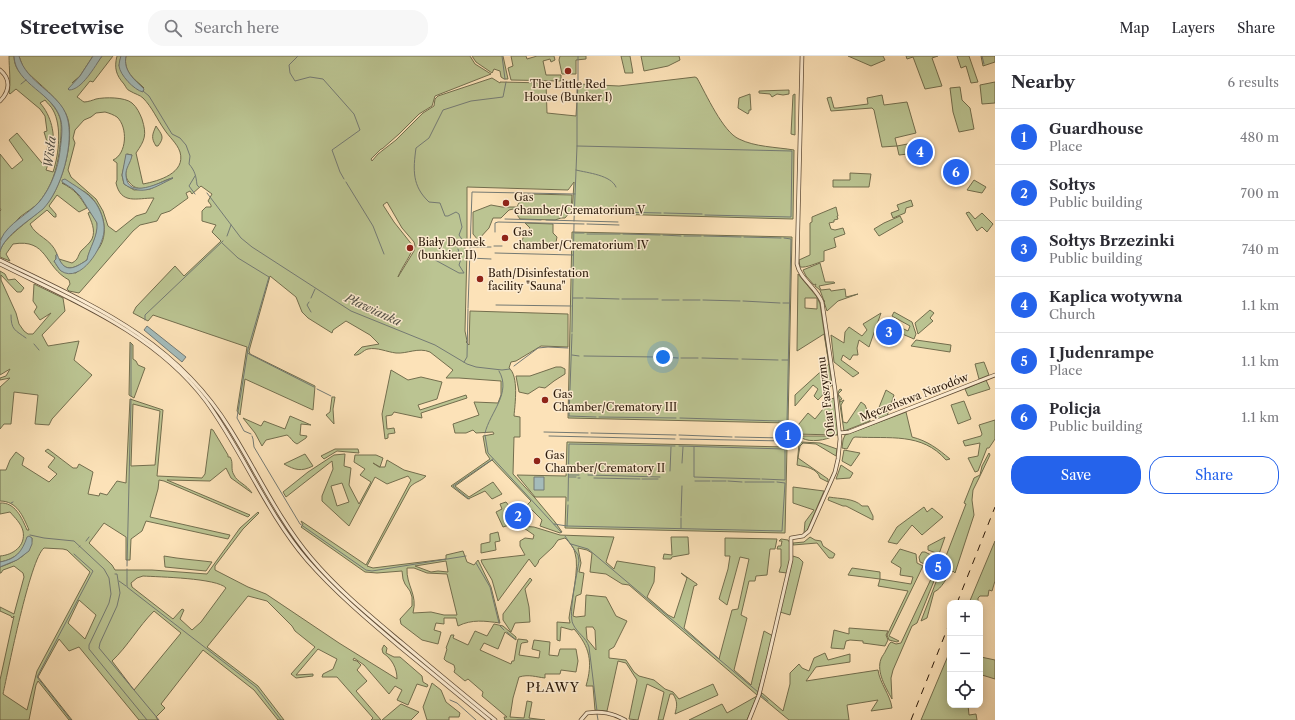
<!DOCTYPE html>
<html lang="en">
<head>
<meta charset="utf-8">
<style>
  body { margin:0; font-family:"Libre Caslon Text",serif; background:#f7f7f7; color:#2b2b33 }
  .controls { position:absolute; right:12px; bottom:12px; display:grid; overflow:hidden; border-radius:8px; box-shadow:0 2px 10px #0003 }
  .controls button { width:36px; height:36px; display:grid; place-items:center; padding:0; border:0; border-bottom:1px solid #e1e1e2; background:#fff; color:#2b2b33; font:20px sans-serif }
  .you { position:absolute; left:663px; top:301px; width:14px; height:14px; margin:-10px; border:3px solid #fff; border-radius:50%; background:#1a73e8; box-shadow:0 0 0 6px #1a73e833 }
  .badge { display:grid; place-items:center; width:26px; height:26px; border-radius:50%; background:#2563eb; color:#fff; font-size:13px; font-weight:700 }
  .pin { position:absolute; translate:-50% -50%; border:2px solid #fff; box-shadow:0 1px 4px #0006 }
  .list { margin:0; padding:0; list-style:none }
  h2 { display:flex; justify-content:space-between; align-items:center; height:52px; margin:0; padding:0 16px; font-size:17px }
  h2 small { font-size:13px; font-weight:400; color:#7c7c81 }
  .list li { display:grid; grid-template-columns:26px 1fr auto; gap:12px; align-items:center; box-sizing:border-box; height:56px; padding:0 16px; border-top:1px solid #e1e1e2 }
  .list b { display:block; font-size:15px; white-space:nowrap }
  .list p { margin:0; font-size:13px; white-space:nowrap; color:#7c7c81 }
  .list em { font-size:13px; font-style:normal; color:#7c7c81 }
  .actions { display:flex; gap:8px; padding:12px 16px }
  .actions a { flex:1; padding:9px 0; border:1px solid #2563eb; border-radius:16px; text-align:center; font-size:14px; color:#2563eb }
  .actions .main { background:#2563eb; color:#fff }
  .icon { flex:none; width:22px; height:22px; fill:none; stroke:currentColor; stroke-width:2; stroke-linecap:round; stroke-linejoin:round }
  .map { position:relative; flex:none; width:995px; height:664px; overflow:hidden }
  header { display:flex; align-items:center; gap:24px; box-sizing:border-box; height:56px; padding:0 20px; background:#fff; border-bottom:1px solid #e1e1e2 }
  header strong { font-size:19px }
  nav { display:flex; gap:22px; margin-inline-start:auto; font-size:14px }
  .search { width:280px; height:36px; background:#f7f7f7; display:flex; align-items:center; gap:10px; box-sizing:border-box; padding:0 14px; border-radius:16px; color:#7c7c81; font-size:15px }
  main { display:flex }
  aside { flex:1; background:#fff }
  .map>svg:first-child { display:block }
</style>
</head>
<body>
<header>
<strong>Streetwise</strong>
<div class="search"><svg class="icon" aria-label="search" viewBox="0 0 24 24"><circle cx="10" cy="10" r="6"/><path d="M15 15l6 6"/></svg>Search here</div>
<nav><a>Map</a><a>Layers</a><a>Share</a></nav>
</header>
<main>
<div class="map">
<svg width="995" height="664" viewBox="0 0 995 664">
  <rect width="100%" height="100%" fill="#fce2b8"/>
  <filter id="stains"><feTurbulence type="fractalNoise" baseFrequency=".005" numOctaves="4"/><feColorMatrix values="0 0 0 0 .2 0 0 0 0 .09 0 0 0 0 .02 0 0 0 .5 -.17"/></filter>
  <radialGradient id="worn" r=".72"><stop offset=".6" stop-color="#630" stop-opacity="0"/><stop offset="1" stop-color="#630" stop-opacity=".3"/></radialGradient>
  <path fill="#bbc492" stroke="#736e4e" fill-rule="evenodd" d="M9,0H14C14,17 28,23 38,34C46,42 56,50 60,62C62,68 61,74 61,80C59,104 55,127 39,146C34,152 26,156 20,161C13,168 6,176 0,184V155L1,154L0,152V98L12,113L23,104L9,84L17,77L42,107L44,106L48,89L44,76L47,75L45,60L40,53L16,33L10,38L9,37C11,26 9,12 9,0ZM45,44C47,47 51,50 53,54C62,70 59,98 53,116L46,114C48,108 51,101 52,95C56,79 51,59 40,47Z
    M19,0H93L80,20L72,27L97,7L102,0H113L93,26L90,25L77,41C79,42 82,45 84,46C88,46 93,44 96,43C105,41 125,41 132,47C137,51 140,58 142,63C147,79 145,84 136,97L143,128C159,125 186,117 180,96C177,87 169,81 164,73C157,63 152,51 143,42C140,39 135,38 130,35C127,34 126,31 124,28C116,19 114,12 117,0H121L119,10L144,32C134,23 123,15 126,0H470L475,8L491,18L435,40L432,50L419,58L399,78L382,93H381L371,103L372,105L378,98L396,84L423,57L434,50L435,43L438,40L492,22L500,27V26L546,27L547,57L576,60L578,28L619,30L695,21L697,22C706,38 723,76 739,83C755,91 776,91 794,94L793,163L572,157L574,126L568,134L467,131V188L465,189V193L467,194L465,275L467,285L466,286L469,289L470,255L568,258V291L541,290L516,305L511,306L509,312C519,320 515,348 514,360L520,361V381H514L513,418L535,442L555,466L562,476L560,477L540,470L542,464L527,449L531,445L492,404L455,430L469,441L493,426L502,438L492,443L485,435L468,443L451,430L490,403L486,397L483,380L494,378L493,376L476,377L473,374L466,377H455L453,368L479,359L474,346L498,347L501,339V325L459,322H446L453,314L430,296C418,291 407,298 396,297C387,296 377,291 368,293C363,294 360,300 354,299L362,291L379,288L370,279L346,265L333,274L332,277L308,262L302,256L296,241L270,220L249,295L250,298L315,330L313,354L245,323L240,359L237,355L247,291L153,259L148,265L133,257L136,251L175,210L184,220L221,185L212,176L216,169L202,165V155L206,151H211V149L208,145L212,138L201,130L192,138L190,135L186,137L188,142L170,155L161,158L157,165L140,169L133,175L79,237L69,235L67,233L70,228L69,224C44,211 48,182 13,188L6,198L10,205L0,201C0,198 0,195 1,192C7,179 32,163 43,152C61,136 77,80 66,58C58,42 39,28 27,16L23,11ZM105,56C109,57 114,59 117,61C128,71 127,98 113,104L117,107V124L116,127C121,149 137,142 154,142L146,157L136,160L116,176L108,170L103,155L96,143L71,121L68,114L75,87L73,82L75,74L84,64L91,61L96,57ZM127,98L132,99C128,107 122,118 129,126C141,142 160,124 173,122L150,133L134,134L124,128L122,119ZM62,127C69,130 78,132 85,136C101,146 111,175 99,192C92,201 83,209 76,217L60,214L54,205L56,203V199L57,198C51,182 36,181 30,168L47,154L54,161H56V158L49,150L57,139L79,156L87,152C79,139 75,134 62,127ZM387,146L402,172L414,186L415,190L414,195L398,221C401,212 413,197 413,190L394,166L383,149Z
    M472,0H503L508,23H504L501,21L500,15L494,13L492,17L476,6Z
    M511,0H526L527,3L537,0H554L555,4L551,6L550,3L543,5L546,19H561V25L511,24L508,12L513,10Z
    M560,0H586V3L576,4V18H562L559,4Z
    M621,0H630L633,17H625Z
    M641,0H679L680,4L668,10L644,15Z
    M848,0H883L885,4L871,10Z
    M906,0H938L932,2L942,30L925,33L913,1L907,3Z
    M957,0H969L978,26L971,27L966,10L961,12Z
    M981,0H995V6L983,10Z
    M995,26V47L982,48L980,29Z
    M960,31L962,44L970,52L974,73L959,76L953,56L950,32Z
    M789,34V38L783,39L777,38L772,41L770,38L759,37V35Z
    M750,38L751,54H749V56L748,58L738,52L739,42Z
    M795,38V79L791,78L793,39Z
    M882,39L884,49L907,46L916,77L895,82L897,90L918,86L920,94L917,97L899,99L897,90L882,91L874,54L872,52L831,55L827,42L831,41L834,52H837L868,48L867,42Z
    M156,70C162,79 165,81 158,90H156C151,82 152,79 156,70Z
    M850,117L871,118L869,131H833V124H850Z
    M974,124L986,131L982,137L967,134Z
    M531,138L572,139L571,155L565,162H561L555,164L520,163L513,153L509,154L501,162H493L489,172L478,184L473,178V156L491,149L502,151H517C519,145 525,140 531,138Z
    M911,144L913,150L906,152L905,157L893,162L891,157L899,154L897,149Z
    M836,151L838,160H837L838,163L834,164V166L829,167L831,173L835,174L843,172L845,178L834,182L836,191L824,195V205C816,207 807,212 800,211L799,204L810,199V167L812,166V161Z
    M90,156C92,159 96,163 97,167C100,176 89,194 87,204C77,211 65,218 59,203L72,207C79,203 77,201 81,195C85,191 90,187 92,183C96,174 91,165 88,157Z
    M969,156L975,163L982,157L993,168L987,176L982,171L977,175L966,157Z
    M900,160L903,166L879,180L874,173L884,167Z
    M525,167L553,168V177L557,181L556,186L558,188C548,194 539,190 529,191L522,185L524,179L527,181L530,172Z
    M572,176L792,181L788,367L568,362Z
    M820,207L825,226H834L835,227L819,230L821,234L830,233L831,235L845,233L846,241L858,238L838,245L827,255L824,246L825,245H824L820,234L815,230L816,228L814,229L806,220L803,214Z
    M0,215L5,218L8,224L15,223L24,232L21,236H17L1,219V224L16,257L19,268L24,275L28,278H33L51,257L40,264L34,256L37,251L33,245L34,228L63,242L65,255L42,279L48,290L79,285L74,304L92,319L52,363L49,369L35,368L38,339L14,336L11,368H4L0,373V331L10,322L0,324V322L6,320L10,313L0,319Z
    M798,218L817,241L820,248L832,329L818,344L814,340L818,333L813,329L795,350V339L829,308L824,278L797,295ZM805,242H817V253L805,252Z
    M930,254L934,257L930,262L933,265L918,278L915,267Z
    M894,256L912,266L916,278L914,283L886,271L889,266L908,275L910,270L892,260Z
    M881,257L869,291L859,284L857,292L858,299H853L850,304L843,299L841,304L859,317L853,321L834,306L831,279L844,287L845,276L849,271L862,280L867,274L863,268Z
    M916,284L951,289L950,296L911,290Z
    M130,286L133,289V303L136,305L138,309L145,312L134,342L129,339Z
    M984,306L989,319L979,323L975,308Z
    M556,311H561L565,313V318L554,325L545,332L539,331L528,338L519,336L516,320H530Z
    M391,314L408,324L421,321L442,326L437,343L418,349L420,354L466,339L467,342L421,357L422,362L394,356L392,359L386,360L387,373L394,372L395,377L388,378V382L385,383L382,358Z
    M986,324L990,333L968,340L965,333Z
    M840,333L842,334L838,338L842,343L840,344V346L844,344L841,349L843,366L847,367L861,346L865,349L867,354L861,363L863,361L866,363L869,360L870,365L844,375L838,336Z
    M886,334L894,339L887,360L880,363H875L872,358L878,354Z
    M332,341H335L333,353L334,368L326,359L330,356Z
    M834,342L838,379L794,378V374L808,357L815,363L831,343Z
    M130,343L163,354L157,420L202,422L205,418L211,373L213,374L228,399V401H230C234,407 230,413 234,419C237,426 246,428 252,437L231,422L226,412L210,425L167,424L250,459L248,461L164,425L159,424L158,433L150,461L230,479L228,483L146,465L142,475L131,483L130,504H126V481L104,467L89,487L112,509L115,514H152L207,518L240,472L258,456L259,457L243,473L215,510V514L248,531L266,538L339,587L397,623C397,612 392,603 383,597L382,593L384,589L387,592L386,597L394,601H400L422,620L423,626L428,629L427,631L417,628L408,649L397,644L402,634L395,630L389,638L364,609L354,602L353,604L357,605L361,609L357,614L367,625L356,635L381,664H371L373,662L337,621H322L323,618L333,613L337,603L318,593L296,619L313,618V620L296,622L291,618L315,591L295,575L292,570L267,545L248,540L207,591L258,630L284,664H278L254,634L203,594L161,648L165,652L156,661L158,664H139L79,591L69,595L59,583L38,621L72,664H69L38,625L36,629L29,664H0V624L14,560L12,562L11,560L0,555V551L14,558L24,521L23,517L14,510L3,514L1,517H0V511C14,506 32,499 32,482C25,487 26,490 21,495C16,501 7,505 0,506V500C13,499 26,490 23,475C21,467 15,462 10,456L0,458V447C15,446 22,462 27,474H29C23,460 17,445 0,445V414H6L10,404L16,396L24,402L22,409L49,426L57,418L48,411L55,402L45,395L48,393L73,412H77L79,408L93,416L88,438L99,440L100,437L107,439L117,425L126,427ZM133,348L160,355L155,409L131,410ZM44,492L63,493L67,494L90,516L37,615L27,654L3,638C8,615 30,503 44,492ZM143,520C159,521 217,522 226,532L201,566L192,574L180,563L184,554L182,553L173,563L132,531L131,527L137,522ZM79,544L96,559L85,583L68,567ZM154,555L181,577L134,634L112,605C128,590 138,571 154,555Z
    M964,345L971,363L958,368L951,349Z
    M906,356L912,381C928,385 938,393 950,403L946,404C922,376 889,383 855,381L853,382L847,393L842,392L843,384L845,379Z
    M290,360L311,369L301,368L300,379L307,380L306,382L297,388C292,386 291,381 287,379L266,384L262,390L255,377L243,362L261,370L264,365L285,373Z
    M995,364V383L989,392H987L978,415L975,416L968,402L978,400L980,387L965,390L963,385L981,380L982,378L979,369Z
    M802,380H834C826,384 810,387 802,382Z
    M567,386L787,391L785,477L565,472L566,441H535L517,419L566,420Z
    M801,386L820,387L837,393L836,400L816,388L803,387L800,390L798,402L828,423V426L820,422C817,412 806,411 797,409L799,388Z
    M335,393H358L359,397L337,395L324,403L321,400Z
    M844,394L860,397L851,410L842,405Z
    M989,397L990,399L979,422L973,434L972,444L974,459L955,517L953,515C945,522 943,532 934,536L927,562L921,565L966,448L964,447L974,422L980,419L982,410Z
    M305,398L313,410C301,416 295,414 284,408Z
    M345,398L344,410L351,412L349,429L359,448L371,426L360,419L365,413L354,406L355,399H376L383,402L380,411L373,407L379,411H385L387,404L404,414L426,420C420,426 416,425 410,431L367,510L373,512L446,503V499L463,495L467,506L474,509L478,504L491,531L500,567C485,565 472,563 458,570L456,562H444V568L436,567L434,574L441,576L438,588L422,584L401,568L400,563L412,550V541L410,535L405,528L403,523L402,515L377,517L365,516L301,471L303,469L301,465L366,509L411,424L408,420L387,428L375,421L349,470L322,445V440L333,413L332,405L286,441L283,436L308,416L334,399ZM342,427L349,446L337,450L331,430ZM446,505L448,516L438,515L431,516L415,510ZM407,512H414L427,517L447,518L457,559H444L431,556L413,557C418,538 406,530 407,512Z
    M841,409L853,417L850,422L836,423Z
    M793,431L824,435L807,475L804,477L805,466L814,454L793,447Z
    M829,441C840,443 854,442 862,450H868L873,460V464L846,450H843L828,444Z
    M506,446L514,456L516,467L503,471L496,456L502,453L500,448Z
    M924,451L927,456L932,452L943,461L922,479L912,469L897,488L888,486L897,471Z
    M521,470L534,471L560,479L614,481L606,506L614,513L617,505L655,511L654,526L647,541L668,559L674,562L687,522L681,517L697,528V529L694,530L684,572L719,603L732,554L738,553L749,503L740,501L727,549L719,543L728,513L730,500H725V482L777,483L775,493H770L767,519L756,520L755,525H749L741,559L747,562L734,614L751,629L764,575L773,580L757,639L629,529L622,528L606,518L590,516L592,497L587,494L578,492L581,507L579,516L584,517L581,538L576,540L573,560L576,561L585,560L586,539L606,541L616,560L627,565L614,591L609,594V602L626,604L634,616L639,620L654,624L665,633L673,636L679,643L713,628L718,639L675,658C677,650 678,646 673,638H670L663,664H658L664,636L647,628L638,664L629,663L637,624L626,607L618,605L607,655L595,654L593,630H586C593,606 590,591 574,573L572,574L561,571L560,585L557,584V566L570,567L569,562C571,546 580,511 575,497C574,491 569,486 565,482L558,484L553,491L539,504L538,507L535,511L529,503L498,545L492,524L482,507L481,504L525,499L520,490V485L525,482L533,483L534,479ZM586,571H593L594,573L595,574L596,594L587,583Z
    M498,476L500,485L495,486L496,494L481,497V488L490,486V478Z
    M671,481H688L689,498L672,501L671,503H663L664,498L672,499Z
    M810,481L815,484L821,485L823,490L835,498L833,502H829L817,487L793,489V487L804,486Z
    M945,481L939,498L928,494V490Z
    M781,483L788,484L790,487V505L787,517L779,516L781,510V493H777L778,490H781L782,485H779Z
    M995,485V525L992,535L989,534L988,540H980L978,542V547H969Z
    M900,493L916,498L917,507L923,510L889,580L899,585L897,586L889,584L887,579L908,535L878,530L880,523L848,519L852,512L880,516V523L911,528L913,521L900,519L901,512L891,506Z
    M922,496H925L937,502L934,511H931L920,506L919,501Z
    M164,500C180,503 196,504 212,506L206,515L165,511Z
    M793,500L799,502L803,506L790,559L780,556Z
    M530,522L532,524L525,533L529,551L530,566L515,567L511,576L503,564V558Z
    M931,523L934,525L917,567L912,570L893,614L891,622L892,643C886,632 876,616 881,603C882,600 885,597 886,594C888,591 888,589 891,586L896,588L901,587Z
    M494,568L503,570L516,581V584L505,576L498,593L484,587L480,594L511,608L512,605H514L517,587L518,583L527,584L528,586L522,587L521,588L519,599L539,602L540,595L532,593L534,584L550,586L549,599L558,600L560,593H576L578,605L576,616L561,614L560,618H545V622C536,621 529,618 519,621L513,642L510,661L524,662L527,645L532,646L529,662L545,664H505L504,661H507L482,640L483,636L468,623L465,625L454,616L455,613L454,609L446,605L444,603L447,593L446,592L451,579H454L453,582L468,589L475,575L487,580Z
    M849,572L888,575L886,579L888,584L885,590L863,587V585L850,584L846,585L844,593L831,592L834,574L849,578Z
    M980,594L981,601L995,604V623L982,619L980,609Z
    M950,595V649H968L969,659L976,658L977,664H921Z
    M825,597L828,604L850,598V606L816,611L806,625L878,614C880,628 890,638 892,652L871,655L878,644L847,649L849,664H789L760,640L762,637L783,655L790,628V617L799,608L802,612L809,615L814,602Z
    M432,627L441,634L446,646L460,657L459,661H449V664H427L423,651Z
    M757,640L747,664H689L722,648L727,657Z
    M401,648L419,656L411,664H382Z"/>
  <path fill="#a4bbba" stroke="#747a74" d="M14,0H19C26,27 60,37 67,61C75,86 61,135 43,153C30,164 5,179 0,195C0,192 0,186 1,183C8,167 29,158 40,145C51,131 58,113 60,95C61,86 63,74 61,65C55,37 15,29 14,0Z
    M93,0H102C95,10 82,34 69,34L68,33L80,20Z
    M121,0H126C123,15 134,23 144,33L143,36C134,34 120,19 119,10C119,7 120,3 121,0Z
    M126,98L132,99C131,107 125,112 126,120C128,144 161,126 172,122H173C155,131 143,141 124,128L122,119Z
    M65,123C75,130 87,136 95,146C100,153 105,165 104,175C103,191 81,228 61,215C58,212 56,208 54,205L56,203V199L57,198C64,217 72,214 87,204C89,192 98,181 97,167L80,140L73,133L62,126V124Z
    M147,270L186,301L182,306L144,274Z
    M534,421H544V434H534Z
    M29,480L32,482V488L29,495L17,504L0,511V506C16,503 22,496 27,481Z"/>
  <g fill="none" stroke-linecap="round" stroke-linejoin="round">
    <path stroke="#747a74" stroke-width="1" d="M298,0L289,9L290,17L295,25L310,21L323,23L354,58L360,74L332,94L340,116L344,123
      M502,0L505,23
      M982,0L984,8
      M578,25V0
      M21,28L26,24
      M143,35L149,40L172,78L180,82L186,89L190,100L189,108C195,115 196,120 197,129L199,131
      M577,90L792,95L791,161L705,159
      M576,114C588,117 611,119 616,131
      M346,126L373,170L384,198
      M207,137L241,182L252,191L351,255L435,289L467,308L476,311L502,314L510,313
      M195,138L189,130L195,120
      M575,155L661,157
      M664,157L702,158
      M505,163L541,164
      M546,164L618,166
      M574,165L577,90V29
      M587,168L619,169
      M495,176V167L498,166L584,168
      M575,177H584
      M587,178H620
      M623,178L660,179
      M663,179L681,180
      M227,180L231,169
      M684,180H701
      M704,180L741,181
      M744,181L781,182
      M221,186L238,202L269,221L248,293L237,362L244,375L251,378
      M494,190H502
      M458,191L462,187L463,185L459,179L462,171L459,158L456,156L448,160H445L440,147L429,146C412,130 413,114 416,92L429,82L443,54L471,45L503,41L506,26
      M470,191H491
      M495,197L573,199
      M426,199L459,217H464L459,209L461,203L458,193
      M470,202L491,203
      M311,242L315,233
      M573,242H583
      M586,242L619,243
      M622,243H658
      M662,244H679
      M683,244H700
      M703,244L740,245
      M743,245L780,247
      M309,246L307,249L311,256
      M783,247H789
      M496,249L571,250
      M468,252L472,136L575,138
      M11,259C11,274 15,274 26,282
      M145,264V259L223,185
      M572,276L574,168
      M572,278L569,360L596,361
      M34,288L39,294
      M247,296L249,298L314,331
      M572,299L579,300
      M584,300L657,301
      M660,301L678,302
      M681,302H698
      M702,302L738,303
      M742,303L778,304
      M782,304H788
      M464,306L467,301L468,253
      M514,310L538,292L548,291L568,292
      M317,333L331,340
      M131,340V288
      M599,361L676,362
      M680,362L779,365
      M779,365H787L791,183L784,182
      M544,376L588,377
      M485,377C490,356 512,337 499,315
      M591,377L676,379
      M485,379L488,397L561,476
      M679,379L732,381
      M252,380L253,383L254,391L300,468L366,514L372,515L466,500
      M549,380L675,383
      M735,381L783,382
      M680,383L785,385
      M679,390L785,393V424L762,423
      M694,391V421L760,423
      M682,407L683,391
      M670,415L671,391
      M569,419H579
      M588,419L660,421
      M569,421H576
      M578,422H580
      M594,422L640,423
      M642,423H658
      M695,425H710
      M712,425H726
      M728,425L742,426
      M745,426H774
      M469,443L453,430L493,403
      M568,445L569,388L675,390
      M11,447L13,446
      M681,460L682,430
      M554,468L567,470L782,475L785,427L777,426
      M567,470L568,449
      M681,472V462
      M30,479L44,482L74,485L104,513L109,522L111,538L109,547L89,589V593L147,664
      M565,480L578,499L579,505C577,518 568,558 573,568C577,577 586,581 589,591L597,655
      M86,485L89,481
      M571,488L588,493L758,636
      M79,491L80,490
      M476,507L490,531L499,567
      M127,510L131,343
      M127,513V531L256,631L281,664
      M115,518H117L120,537L117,550L100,587L99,592L159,664
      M119,525L126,530
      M500,570L504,574
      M507,576L515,583
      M761,639L768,645
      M450,644L457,647L476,664
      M597,658L598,664
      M71,664L37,621L93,515L74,498
      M517,664H530"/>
    <g stroke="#5f4b36" stroke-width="4.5">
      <path id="minor" d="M0,14C11,23 10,35 0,45
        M0,204C90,248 175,283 230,373C257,416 278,463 311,502C338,534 370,560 402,587C433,613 464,639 495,664
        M0,208C74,245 155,277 206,345C243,396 266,456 307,504C335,536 367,563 399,590C429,615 459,639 489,664
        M840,377L849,376L995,319
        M581,664L587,657C602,655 612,657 625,664
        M749,664L759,639L769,599L791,504V482L803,480L809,475L835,416L838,403L840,383L835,334L822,246C816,231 800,223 797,208L802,0"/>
    </g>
    <use href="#minor" stroke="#fdecd1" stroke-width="3"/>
    <path stroke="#2b190a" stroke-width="1" stroke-dasharray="7 7" stroke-linecap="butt" d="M957,547L995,451
      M911,664L950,566"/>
  </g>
  <g fill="#8f2418" stroke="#fdecd1" stroke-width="1.5">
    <circle cx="568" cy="15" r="4"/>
    <circle cx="506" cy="147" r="4"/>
    <circle cx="505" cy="182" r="4"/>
    <circle cx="410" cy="192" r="4"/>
    <circle cx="480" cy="223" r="4"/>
    <circle cx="545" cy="344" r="4"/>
    <circle cx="537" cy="405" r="4"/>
  </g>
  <g text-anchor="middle" stroke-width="3" stroke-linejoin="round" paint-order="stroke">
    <g font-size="11" fill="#2b190a" stroke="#fdecd1" text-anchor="start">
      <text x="568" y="32" text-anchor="middle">The Little Red<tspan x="568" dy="13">House (Bunker I)</tspan></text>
      <text x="514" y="145">Gas<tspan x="514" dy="13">chamber/Crematorium V</tspan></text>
      <text x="513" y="180">Gas<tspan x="513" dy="13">chamber/Crematorium IV</tspan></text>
      <text x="418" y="190">Biały Domek<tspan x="418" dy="13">(bunkier II)</tspan></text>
      <text x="488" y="221">Bath/Disinfestation<tspan x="488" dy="13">facility "Sauna"</tspan></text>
      <text x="553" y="342">Gas<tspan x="553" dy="13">Chamber/Crematory III</tspan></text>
      <text x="545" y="403">Gas<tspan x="545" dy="13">Chamber/Crematory II</tspan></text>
    </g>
    <g font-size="11" fill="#2b190a" stroke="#fdecd1">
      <text transform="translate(826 341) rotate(-97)" y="4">Ofiar Faszyzmu</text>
      <text transform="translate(914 341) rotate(-21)" y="4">Męczeństwa Narodów</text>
    </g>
    <g font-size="12" font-style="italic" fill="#555248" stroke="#fdecd1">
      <text transform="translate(50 96) rotate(-83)" y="4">Wisła</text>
      <text transform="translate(373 254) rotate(25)" y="4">Pławianka</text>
    </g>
    <g font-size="13" letter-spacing="1" fill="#2b190a" stroke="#fdecd1">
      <text x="553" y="636">PŁAWY</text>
    </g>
  </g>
  <rect width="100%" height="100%" filter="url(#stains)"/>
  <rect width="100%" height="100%" fill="url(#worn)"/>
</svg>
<div class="controls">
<button>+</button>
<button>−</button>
<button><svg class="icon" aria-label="locate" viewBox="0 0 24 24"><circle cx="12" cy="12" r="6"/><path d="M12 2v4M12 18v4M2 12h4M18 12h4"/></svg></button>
</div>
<div class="you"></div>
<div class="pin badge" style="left:788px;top:379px">1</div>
<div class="pin badge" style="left:518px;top:460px">2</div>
<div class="pin badge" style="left:889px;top:276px">3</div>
<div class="pin badge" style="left:920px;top:96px">4</div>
<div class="pin badge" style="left:938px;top:511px">5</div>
<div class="pin badge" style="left:956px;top:116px">6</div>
</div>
<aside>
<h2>Nearby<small>6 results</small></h2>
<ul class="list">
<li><span class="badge">1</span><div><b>Guardhouse</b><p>Place</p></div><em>480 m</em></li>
<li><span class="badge">2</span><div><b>Sołtys</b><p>Public building</p></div><em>700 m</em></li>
<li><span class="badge">3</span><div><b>Sołtys Brzezinki</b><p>Public building</p></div><em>740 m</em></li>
<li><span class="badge">4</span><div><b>Kaplica wotywna</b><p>Church</p></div><em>1.1 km</em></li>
<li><span class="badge">5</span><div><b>I Judenrampe</b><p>Place</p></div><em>1.1 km</em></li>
<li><span class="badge">6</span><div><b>Policja</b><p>Public building</p></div><em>1.1 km</em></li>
</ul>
<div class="actions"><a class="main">Save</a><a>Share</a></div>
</aside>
</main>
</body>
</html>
